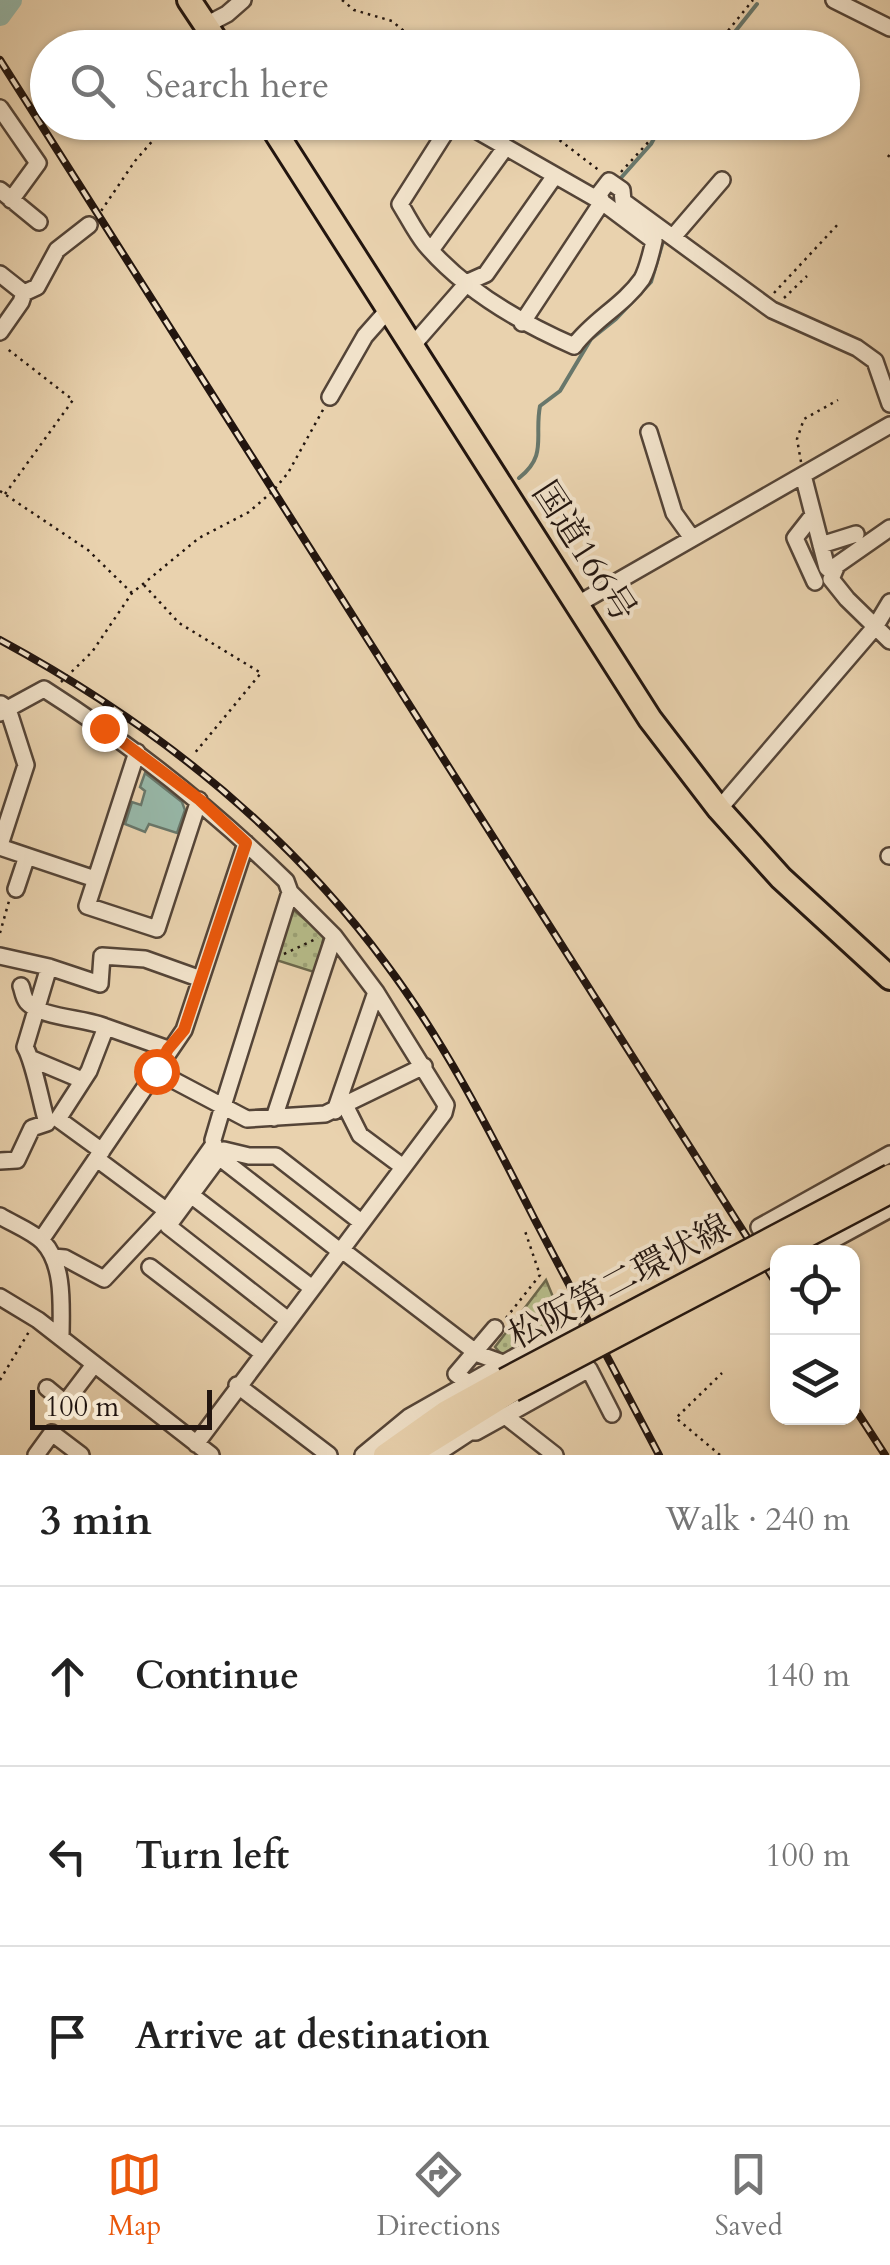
<!DOCTYPE html>
<html lang="en">
<head>
<meta charset="utf-8">
<style>
  body { margin:0; font-family:Cardo,"Noto Serif JP",serif; background:#f2f2f2; color:#222 }
  .controls { position:absolute; right:30px; bottom:30px; display:grid; overflow:hidden; border-radius:20px; box-shadow:0 2px 8px #0004 }
  .controls button { width:90px; height:90px; display:grid; place-items:center; padding:0; border:0; border-bottom:2px solid #e0e0e0; background:#fff; color:#222; font:50px sans-serif }
  .scale { position:absolute; left:30px; bottom:25px; width:182px; box-sizing:border-box; padding-left:10px; border:5px solid #22150f; border-top:0; font-size:28px; line-height:35px; white-space:nowrap; color:#22150f; -webkit-text-stroke:8px #f1e2ca; paint-order:stroke }
  .stop { position:absolute; width:30px; height:30px; margin:-22px; border:8px solid #ea580c; border-radius:50%; background:#fff }
  .stop.end { background:#ea580c; border-color:#fff; box-shadow:0 2px 10px #0008 }
  .list { margin:0; padding:0; list-style:none }
  h2 { display:flex; justify-content:space-between; align-items:center; height:130px; margin:0; padding:0 40px; font-size:42px }
  h2 small { font-size:32px; font-weight:400; color:#767676 }
  .list li { display:grid; grid-template-columns:65px 1fr auto; gap:30px; align-items:center; box-sizing:border-box; height:180px; padding:0 40px; border-top:2px solid #e0e0e0 }
  .list b { display:block; font-size:38px; white-space:nowrap }
  .list em { font-size:32px; font-style:normal; color:#767676 }
  .icon { flex:none; width:55px; height:55px; fill:none; stroke:currentColor; stroke-width:2; stroke-linecap:round; stroke-linejoin:round }
  .map { position:relative; flex:none; width:890px; height:1455px; overflow:hidden }
  .search { position:absolute; background:#fff; box-shadow:0 2px 8px #0004; left:30px; right:30px; top:30px; height:110px; display:flex; align-items:center; gap:25px; box-sizing:border-box; padding:0 35px; border-radius:55px; color:#767676; font-size:38px }
  .sheet { height:670px; background:#fff }
  nav { display:flex; justify-content:space-around; align-items:center; box-sizing:border-box; height:140px; border-top:2px solid #e0e0e0; background:#fff; font-size:28px; color:#767676 }
  nav a { display:grid; justify-items:center; gap:5px }
  nav .on { color:#ea580c }
  .map>svg:first-child { display:block }
</style>
</head>
<body>
<div class="map">
<svg width="890" height="1455" viewBox="0 0 890 1455">
  <defs>
    <pattern id="park-dots" width="8" height="8" patternUnits="userSpaceOnUse" patternTransform="scale(2.5)"><rect width="8" height="8" fill="#b6bc8a"/><path d="M2 2h.1M6 6h.1" fill="none" stroke="#9ca176" stroke-width="1.8" stroke-linecap="round"/></pattern>
  </defs>
  <rect width="100%" height="100%" fill="#e9d2ae"/>
  <filter id="stains"><feTurbulence type="fractalNoise" baseFrequency=".002" numOctaves="4"/><feColorMatrix values="0 0 0 0 .2 0 0 0 0 .09 0 0 0 0 .02 0 0 0 .5 -.17"/></filter>
  <radialGradient id="worn" r=".72"><stop offset=".6" stop-color="#630" stop-opacity="0"/><stop offset="1" stop-color="#630" stop-opacity=".3"/></radialGradient>
  <path fill="url(#park-dots)" stroke="#6c684c" stroke-width="2.5" d="M291,908L324,935L317,973L273,959Z
    M546,1280L563,1321L503,1356L495,1347Z"/>
  <path fill="#97b8a9" stroke="#68776b" stroke-width="2.5" d="M145,773L182,802L185,810L177,833L149,824L145,832L125,824L132,802L141,805L145,791L140,787Z"/>
  <g fill="none" stroke-linecap="round" stroke-linejoin="round">
    <path stroke="#68776b" stroke-width="4" d="M722,48L757,4
      M620,179L651,144L663,122
      M519,478C548,455 534,437 540,406L560,391L591,339L616,319L651,282L664,238"/>
    <path stroke="#97b8a9" stroke-width="22" d="M0,15L11,0"/>
    <g stroke="#544437" stroke-width="20">
      <path id="minor" d="M834,0L890,28
        M206,25L227,14L243,0
        M0,108L38,163L11,200
        M452,122L400,204C408,217 416,233 425,244C464,290 521,323 574,346C593,320 623,306 642,279C648,268 651,253 654,241L602,202L462,122
        M0,190L39,222
        M673,237L722,180
        M431,250L505,148
        M0,274L24,293
        M522,323L602,202L599,194L609,181L622,190L623,201L772,310L857,348L875,361L890,404
        M0,332L21,302L24,293L37,287L57,250L89,225
        M412,346L468,282L486,274L554,177
        M330,397L365,336L388,310
        M649,432L674,513L692,538
        M803,475L827,568
        M813,515L795,538L815,582
        M890,528L837,565L831,579L847,599L890,641
        M821,545L856,534
        M578,604L890,425
        M0,713L44,689C132,745 211,808 286,881L290,892L334,936L376,992L446,1105L444,1113L196,1444
        M137,752L87,906L157,929L199,800
        M719,809L875,627L890,602
        M0,845L26,765L8,709L1,704
        M0,847L95,879
        M889,856H890
        M16,889L27,856
        M0,956L49,967L100,984L102,956L145,959L201,979
        M21,986C23,991 23,997 27,1002C41,1018 86,1018 106,1027
        M32,1059L82,1080
        M156,1071L247,1119L325,1114L424,1066
        M345,1105L360,1135L403,1167
        M335,1111L376,992
        M274,1118L334,936
        M102,1151L58,1119L89,1071L106,1027L168,1049
        M219,1157L341,1252
        M97,1159L167,1211
        M0,1161L17,1160L32,1128L47,1123C41,1103 34,1062 25,1047L49,967
        M191,1195L312,1288
        M0,1216C13,1224 32,1231 43,1242C65,1265 61,1308 61,1338
        M41,1240L184,1030L246,843
        M773,1248L759,1227L890,1154
        M342,1250L478,1354L503,1363
        M811,1252L890,1209
        M53,1257L65,1258L104,1279L163,1216L214,1144L213,1140L223,1106L290,892
        M150,1267L262,1353
        M0,1297L38,1320L211,1455
        M288,1320L168,1226L219,1157L224,1150L249,1156H276L361,1222
        M467,1382L456,1374L495,1328
        M237,1385L329,1455
        M47,1388L65,1403L93,1366
        M504,1415L555,1455
        M36,1455L52,1433L81,1455
        M363,1455L409,1417L571,1325
        M435,1455L470,1432H476L589,1369L612,1414"/>
    </g>
    <g stroke="#22150f" stroke-width="25">
      <path id="major" d="M384,1455L446,1411L504,1379
        M410,1455L513,1391"/>
    </g>
    <g stroke="#22150f" stroke-width="28">
      <path id="highway" d="M189,0L221,48
        M269,122L650,719L719,809L781,878L890,978"/>
    </g>
    <path stroke="#22150f" stroke-width="2.5" stroke-dasharray="2.5 5" stroke-linecap="butt" d="M342,0L354,10L392,21L424,48
      M714,48L753,0
      M527,122L550,133L600,171
      M888,157L890,154
      M621,172L652,138L660,122
      M97,217L135,161L169,122
      M774,293L840,222
      M784,298L807,276
      M801,462L797,439L804,419L838,400
      M0,491L88,550L132,593
      M5,494L73,400L5,347
      M144,585L179,623L261,673L194,754
      M61,682L92,652L132,593L199,538L249,512L273,491L288,473L324,408
      M0,933L9,901
      M284,954L318,938
      M506,1318L540,1275L525,1231
      M0,1380L30,1330
      M720,1455L676,1418L722,1373"/>
    <use href="#minor" stroke="#f1e2ca" stroke-width="15"/>
    <use href="#major" stroke="#e9d2ae" stroke-width="20"/>
    <use href="#highway" stroke="#e9d2ae" stroke-width="22"/>
    <g stroke="#22150f" stroke-width="8">
      <path id="rail" d="M0,60L778,1286
        M0,640C150,721 284,826 386,964C446,1044 490,1132 535,1220C576,1298 618,1377 659,1455
        M852,1404L885,1455"/>
    </g>
    <use href="#rail" stroke="#f1e2ca" stroke-width="4" stroke-dasharray="11" stroke-linecap="butt"/>
    <g stroke="#22150f" stroke-width="25" stroke-linecap="butt">
      <path id="major-bridge" d="M504,1379L890,1175
        M513,1391L890,1193"/>
    </g>
    <use href="#major-bridge" stroke="#e9d2ae" stroke-width="20"/>
  </g>
  <g fill="none" stroke-linecap="round" stroke-linejoin="round">
    <path stroke="#ea580c" stroke-width="12" d="M104,728L200,800L246,843L184,1030L168,1049L156,1071"/>
  </g>
  <g text-anchor="middle" stroke-width="8" stroke-linejoin="round" paint-order="stroke">
    <g font-size="35" fill="#22150f" stroke="#f1e2ca">
      <text transform="translate(585 551) rotate(57)" y="12">国道166号</text>
      <text transform="translate(619 1281) rotate(-28)" y="12">松阪第二環状線</text>
    </g>
  </g>
  <rect width="100%" height="100%" filter="url(#stains)"/>
  <rect width="100%" height="100%" fill="url(#worn)"/>
</svg>
<div class="controls">
<button><svg class="icon" aria-label="locate" viewBox="0 0 24 24"><circle cx="12" cy="12" r="6"/><path d="M12 2v4M12 18v4M2 12h4M18 12h4"/></svg></button>
<button><svg class="icon" aria-label="layers" viewBox="0 0 24 24"><path d="M12 4l9 5-9 5-9-5zM3 14l9 5 9-5"/></svg></button>
</div>
<div class="scale">100 m</div>
<div class="stop" style="left:156px;top:1071px"></div>
<div class="stop end" style="left:104px;top:728px"></div>
<div class="search"><svg class="icon" aria-label="search" viewBox="0 0 24 24"><circle cx="10" cy="10" r="6"/><path d="M15 15l6 6"/></svg>Search here</div>
</div>
<section class="sheet">
<h2>3 min<small>Walk · 240 m</small></h2>
<ul class="list">
<li><svg class="icon" aria-label="ahead" viewBox="0 0 24 24"><path d="M12 20V5M6 11l6-6 6 6"/></svg><div><b>Continue</b></div><em>140 m</em></li>
<li><svg class="icon" aria-label="left" viewBox="0 0 24 24"><path d="M17 20v-9H6M10 6l-5 5 5 5"/></svg><div><b>Turn left</b></div><em>100 m</em></li>
<li><svg class="icon" aria-label="arrive" viewBox="0 0 24 24"><path d="M6 21V4h12l-3 4 3 4H6"/></svg><div><b>Arrive at destination</b></div></li>
</ul>
</section>
<nav>
<a class="on"><svg class="icon" aria-label="map" viewBox="0 0 24 24"><path d="M3 6l6-2 6 2 6-2v14l-6 2-6-2-6 2zM9 4v14M15 6v14"/></svg>Map</a>
<a><svg class="icon" aria-label="directions" viewBox="0 0 24 24"><path d="M12 3l9 9-9 9-9-9zM9 14v-3h6M13 9l2 2-2 2"/></svg>Directions</a>
<a><svg class="icon" aria-label="saved" viewBox="0 0 24 24"><path d="M7 4h10v16l-5-4-5 4z"/></svg>Saved</a>
</nav>
</body>
</html>
